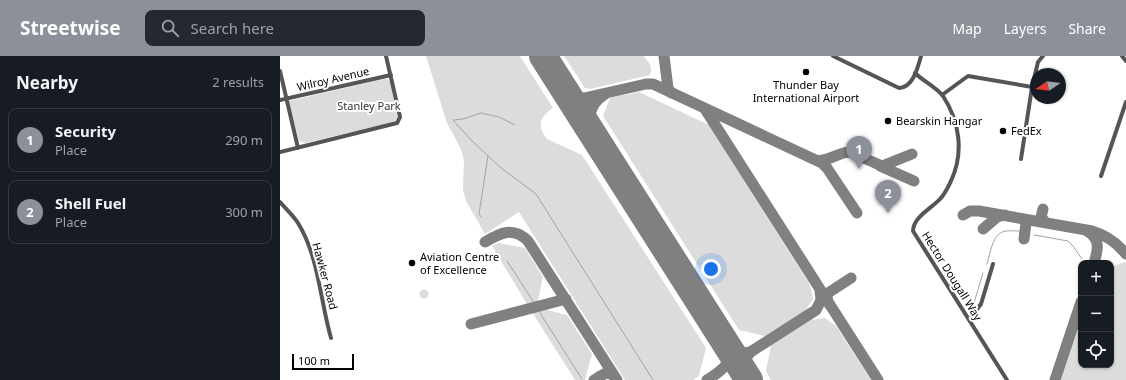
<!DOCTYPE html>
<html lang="en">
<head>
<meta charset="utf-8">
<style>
  body { margin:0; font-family:"Noto Sans",sans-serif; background:#242831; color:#f1f3f6 }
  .controls { position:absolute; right:12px; bottom:12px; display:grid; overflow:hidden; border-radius:8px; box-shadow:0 1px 3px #0004 }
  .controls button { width:36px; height:36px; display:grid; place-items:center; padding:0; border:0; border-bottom:1px solid #363941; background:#171b24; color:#f1f3f6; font:20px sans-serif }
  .compass { position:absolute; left:750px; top:12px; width:36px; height:36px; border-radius:50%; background:#171b24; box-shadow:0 1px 3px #0004; rotate:257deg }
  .scale { position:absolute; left:12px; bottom:10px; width:62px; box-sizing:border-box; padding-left:4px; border:2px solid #000; border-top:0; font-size:11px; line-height:14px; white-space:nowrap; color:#000; -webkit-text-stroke:3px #fff; paint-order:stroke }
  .you { position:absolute; left:431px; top:213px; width:14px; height:14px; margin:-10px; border:3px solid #fff; border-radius:50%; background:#1a73e8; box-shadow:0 0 0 6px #1a73e833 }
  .badge { display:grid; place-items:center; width:26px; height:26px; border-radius:50%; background:#8c9099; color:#fff; font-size:13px; font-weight:700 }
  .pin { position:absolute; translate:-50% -33px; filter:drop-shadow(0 1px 2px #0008) }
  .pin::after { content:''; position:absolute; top:21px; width:14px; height:12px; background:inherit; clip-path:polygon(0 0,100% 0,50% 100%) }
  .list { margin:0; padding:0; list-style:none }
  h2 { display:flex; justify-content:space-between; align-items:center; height:52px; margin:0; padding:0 16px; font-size:17px }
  h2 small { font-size:13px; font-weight:400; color:#9ea1a6 }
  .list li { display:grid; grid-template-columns:26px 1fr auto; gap:12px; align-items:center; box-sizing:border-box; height:64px; margin:0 8px 8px; padding:0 8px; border:1px solid #363941; border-radius:8px }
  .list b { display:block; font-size:15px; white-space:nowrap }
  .list p { margin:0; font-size:13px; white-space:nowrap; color:#9ea1a6 }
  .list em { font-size:13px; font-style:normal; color:#9ea1a6 }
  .icon { flex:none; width:22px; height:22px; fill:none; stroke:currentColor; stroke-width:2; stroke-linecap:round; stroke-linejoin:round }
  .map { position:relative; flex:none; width:846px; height:324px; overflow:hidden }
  header { display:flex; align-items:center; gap:24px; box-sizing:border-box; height:56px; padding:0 20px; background:#8c9099; color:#fff }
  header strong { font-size:19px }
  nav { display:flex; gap:22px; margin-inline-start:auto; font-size:14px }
  .search { width:280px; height:36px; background:#242831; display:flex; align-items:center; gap:10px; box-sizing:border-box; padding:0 14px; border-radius:8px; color:#9ea1a6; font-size:15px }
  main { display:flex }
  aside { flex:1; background:#171b24 }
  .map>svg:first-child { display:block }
</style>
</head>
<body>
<header>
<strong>Streetwise</strong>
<div class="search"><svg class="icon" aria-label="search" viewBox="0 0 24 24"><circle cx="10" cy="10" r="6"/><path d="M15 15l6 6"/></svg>Search here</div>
<nav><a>Map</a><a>Layers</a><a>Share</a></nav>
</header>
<main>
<aside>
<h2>Nearby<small>2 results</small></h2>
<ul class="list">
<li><span class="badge">1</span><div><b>Security</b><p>Place</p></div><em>290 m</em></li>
<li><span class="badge">2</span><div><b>Shell Fuel</b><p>Place</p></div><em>300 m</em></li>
</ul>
</aside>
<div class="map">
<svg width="846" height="324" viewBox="0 0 846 324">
  <rect width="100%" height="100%" fill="#fff"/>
  <path fill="#dcdcdc" d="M146,0H240L273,52C260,61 256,69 267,83L302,99L426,292L419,320L413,324H345L239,156L205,178L186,145L183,134L184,104L181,93L167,67Z
    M284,0H364C369,7 373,10 370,19L310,33L305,32Z
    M103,23H107L110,26L117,61L114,66L25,87L19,85L9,45Z
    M359,36L429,69L530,229L533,243L525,255L485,280L459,274L323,60L330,42Z
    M219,187L245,192L263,221L257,248L249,250L247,248L212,190Z
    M845,206L846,207V324H781L801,264V309H831V211Z
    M139.5 238a4.5 4.5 0 1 1 9 0a4.5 4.5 0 1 1-9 0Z
    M263,253L287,259L312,298L305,324H295L252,256Z
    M545,262L556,270L591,324H491L486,315L491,289L531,264Z"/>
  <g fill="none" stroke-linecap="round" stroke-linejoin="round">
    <path stroke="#a3a3a3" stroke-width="1" d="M173,64L192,85L221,112L256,138L373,324
      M174,64L183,63L201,57L219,61L235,69
      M201,161L199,158L208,100
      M754,179L788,185L793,190L802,203
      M227,205L253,245
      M707,208C710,198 712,181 722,176C727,174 734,175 739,175
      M689,252L692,251L694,247L703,217
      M260,257L302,323"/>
    <path stroke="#808080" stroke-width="11" d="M384,0L388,32L391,37
      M265,1L285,33C290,40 296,42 304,42L366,28H373L542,107L547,112L577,157
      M425,53L598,324
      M321,88C309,70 303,52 325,38
      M536,104C547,107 558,96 570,96L602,110L632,98
      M600,110L634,125
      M763,153L761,161L766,167
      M683,159L690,155H699L812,175C826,179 837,187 846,198
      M743,163L746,167L744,183
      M703,173L717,161L725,159
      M807,175C821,183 818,194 814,207
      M205,186C220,177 233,170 248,185L337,324
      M549,248L547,242L548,237L571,222
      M427,257C437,272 449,305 472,295L536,254L541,244L540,234
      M191,268L286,243
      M314,324C321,320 327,314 334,320
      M427,324C441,315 456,307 444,288
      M470,324C463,314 462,303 472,295
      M775,324L801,246"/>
    <path stroke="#808080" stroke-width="28" d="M263,0L469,324"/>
    <path stroke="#555" stroke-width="4" d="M553,0L619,32C633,32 638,11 641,0
      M842,0L846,5
      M0,15L18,92
      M635,17C643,25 656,31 663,40C680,66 684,97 671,125C668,131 665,138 660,143C652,152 633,161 633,175L727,324
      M662,39L688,20L752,31
      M0,44L111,19
      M0,96L117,67L120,61L106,0
      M741,103L752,31L758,6L763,0
      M821,120L846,46
      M0,146C6,153 13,159 18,167C39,201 40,244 51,282
      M689,264L701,248L713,208"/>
  </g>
  <g fill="#000" stroke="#fff" stroke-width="1.5">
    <circle cx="526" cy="16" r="4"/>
    <circle cx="608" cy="65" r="4"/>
    <circle cx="723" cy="75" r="4"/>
    <circle cx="132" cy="207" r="4"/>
  </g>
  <g text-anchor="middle" stroke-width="4" stroke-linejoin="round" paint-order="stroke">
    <g font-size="11" fill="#000" stroke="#fff">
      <text transform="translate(53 23) rotate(-13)" y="4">Wilroy Avenue</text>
      <text transform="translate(45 220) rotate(75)" y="4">Hawker Road</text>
      <text transform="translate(672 220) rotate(58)" y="4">Hector Dougall Way</text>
    </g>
    <g font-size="11" fill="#000" stroke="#fff" text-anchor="start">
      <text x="526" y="33" text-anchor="middle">Thunder Bay<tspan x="526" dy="13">International Airport</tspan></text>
      <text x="616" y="69">Bearskin Hangar</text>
      <text x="731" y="79">FedEx</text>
      <text x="140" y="205">Aviation Centre<tspan x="140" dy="13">of Excellence</tspan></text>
    </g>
    <g font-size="11" fill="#333" stroke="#fff">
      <text x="89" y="54">Stanley Park</text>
    </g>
  </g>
</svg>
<div class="controls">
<button>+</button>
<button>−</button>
<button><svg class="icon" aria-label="locate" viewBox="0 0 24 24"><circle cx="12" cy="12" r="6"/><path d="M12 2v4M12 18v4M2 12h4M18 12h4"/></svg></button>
</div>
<svg class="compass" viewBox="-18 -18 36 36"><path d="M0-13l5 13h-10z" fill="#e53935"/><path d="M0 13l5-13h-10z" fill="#9ea1a6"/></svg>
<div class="scale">100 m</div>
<div class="you"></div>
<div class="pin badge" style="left:579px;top:113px">1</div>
<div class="pin badge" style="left:608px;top:157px">2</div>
</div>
</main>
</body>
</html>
